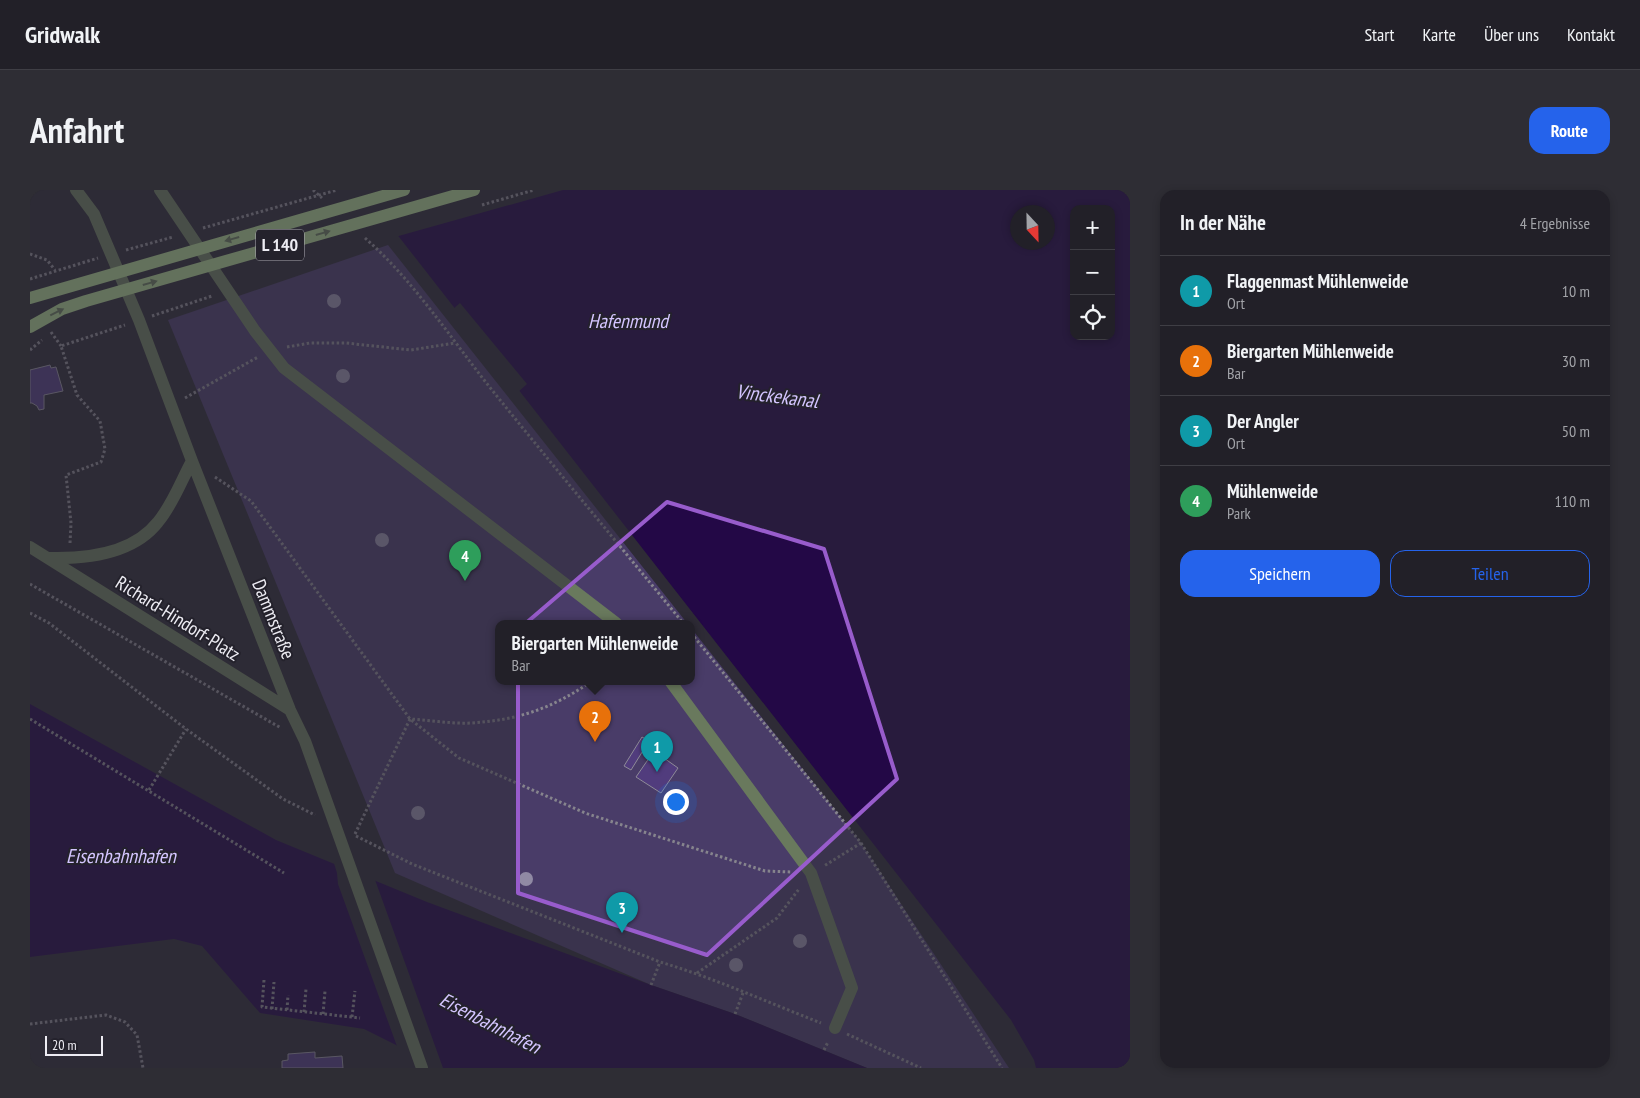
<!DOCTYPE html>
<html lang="de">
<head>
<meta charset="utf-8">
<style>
  body { margin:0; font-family:"PT Sans Narrow",sans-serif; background:#2e2d34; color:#f1f3f6 }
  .controls { position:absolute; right:15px; top:15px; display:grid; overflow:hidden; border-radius:10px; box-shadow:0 2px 8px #0003 }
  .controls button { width:45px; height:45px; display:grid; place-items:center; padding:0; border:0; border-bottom:1px solid #3f3e45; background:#222028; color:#f1f3f6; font:25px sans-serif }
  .compass { position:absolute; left:980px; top:15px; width:45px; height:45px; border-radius:50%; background:#222028; box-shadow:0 2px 8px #0003; rotate:158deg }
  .scale { position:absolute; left:15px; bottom:12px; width:58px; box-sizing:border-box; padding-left:5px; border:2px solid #edecf3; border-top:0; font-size:14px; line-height:18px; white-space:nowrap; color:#edecf3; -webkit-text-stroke:4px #24222c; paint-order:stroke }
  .you { position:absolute; left:645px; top:611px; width:18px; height:18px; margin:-12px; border:4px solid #fff; border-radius:50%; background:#1a73e8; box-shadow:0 0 0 8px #1a73e833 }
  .badge { display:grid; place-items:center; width:32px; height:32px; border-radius:50%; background:#2563eb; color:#fff; font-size:16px; font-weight:700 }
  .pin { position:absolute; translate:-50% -41px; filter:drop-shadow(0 1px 2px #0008) }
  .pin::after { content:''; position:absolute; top:26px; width:18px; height:15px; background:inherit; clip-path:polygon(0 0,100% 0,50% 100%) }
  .popup { position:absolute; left:465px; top:430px; width:200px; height:65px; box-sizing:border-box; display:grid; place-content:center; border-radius:10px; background:#222028; filter:drop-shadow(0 1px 4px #0005); font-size:16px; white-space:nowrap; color:#a2a3a8 }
  .popup b { font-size:19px; color:#f1f3f6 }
  .popup::after { content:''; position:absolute; left:50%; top:100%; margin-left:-10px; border:10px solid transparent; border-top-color:#222028 }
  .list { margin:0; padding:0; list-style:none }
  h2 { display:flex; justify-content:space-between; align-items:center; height:65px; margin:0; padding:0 20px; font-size:21px }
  h2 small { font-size:16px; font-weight:400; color:#a2a3a8 }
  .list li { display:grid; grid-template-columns:32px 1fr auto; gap:15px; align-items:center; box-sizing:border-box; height:70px; padding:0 20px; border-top:1px solid #3f3e45 }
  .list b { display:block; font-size:19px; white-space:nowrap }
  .list p { margin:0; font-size:16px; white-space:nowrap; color:#a2a3a8 }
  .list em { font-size:16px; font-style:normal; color:#a2a3a8 }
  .actions { display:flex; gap:10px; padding:15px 20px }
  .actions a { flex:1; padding:11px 0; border:1px solid #2563eb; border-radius:15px; text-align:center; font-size:18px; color:#2563eb }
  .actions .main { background:#2563eb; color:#fff }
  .icon { flex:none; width:28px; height:28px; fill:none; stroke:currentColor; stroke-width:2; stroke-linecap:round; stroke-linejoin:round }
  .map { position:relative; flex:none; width:1100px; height:878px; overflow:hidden; border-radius:15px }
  header { display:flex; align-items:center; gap:30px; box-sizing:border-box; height:70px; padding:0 25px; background:#222028; border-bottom:1px solid #3f3e45 }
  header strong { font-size:24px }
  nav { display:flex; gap:28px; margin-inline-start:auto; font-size:18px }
  .intro { display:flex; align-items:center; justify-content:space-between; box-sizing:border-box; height:120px; padding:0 30px }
  h1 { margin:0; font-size:35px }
  .button { padding:12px 22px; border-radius:15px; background:#2563eb; color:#fff; font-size:18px; font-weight:700 }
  main { display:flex; gap:30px; padding:0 30px }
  aside { flex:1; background:#222028; border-radius:15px; box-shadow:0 2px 8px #0003 }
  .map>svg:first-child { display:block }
</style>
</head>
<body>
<header>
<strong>Gridwalk</strong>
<nav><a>Start</a><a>Karte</a><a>Über uns</a><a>Kontakt</a></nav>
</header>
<div class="intro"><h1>Anfahrt</h1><a class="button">Route</a></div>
<main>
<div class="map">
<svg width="1100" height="878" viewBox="0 0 1100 878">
  <rect width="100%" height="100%" fill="#2e2b36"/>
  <path fill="#493c68" d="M358,55L657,433H469V491H661V438L831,653L979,878H837L705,824L621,795L365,683L138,130Z"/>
  <path fill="#230846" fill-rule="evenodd" d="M315,0H1100V878H1006L1004,870L981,830L348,20ZM1044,19H1081V146H1044ZM988,22H1018V52H988Z
    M0,514L246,650L397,712L621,795L705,824L837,878H412L334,839L230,823L172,756L144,749L0,767Z"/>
  <path fill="#2e2b36" d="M312,0H533L365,47L346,22Z
    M430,113L497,194L487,203L422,120Z
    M303,670L344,687L413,878H406L368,859L308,694L307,683Z"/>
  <path fill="#513c7d" stroke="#8e8b98" d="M20,175L21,178L26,177L33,201L14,205V219L9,220L7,216L2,213H0V180Z
    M612,547L619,551L601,580L594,576Z
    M624,561L648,578L631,603L606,587Z
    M285,862V868L312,866L313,878H252V871L258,870V864Z"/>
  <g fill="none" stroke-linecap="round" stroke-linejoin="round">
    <path stroke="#86848d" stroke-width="3" stroke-dasharray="2.5 2.5" stroke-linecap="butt" d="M283,0L292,8
      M452,15L504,0
      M173,38L307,0
      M335,48C386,93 423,152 466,205C528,282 591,357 653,433
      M96,60L143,47
      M0,64L17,70L25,80
      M0,89L68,68
      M122,126L182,106
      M21,142L31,156
      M257,157L280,153H316L381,160L425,153
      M0,160L12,150
      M155,208L228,167
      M185,287L221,311L380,529L429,568L555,623L735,681L761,682
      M40,353L41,333L36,285L71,272L75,259L70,231L47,205L31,156L95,135
      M0,394L251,538
      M0,423L19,433L156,539L253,609L285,625
      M661,443L831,653L794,676
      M0,529L254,683
      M119,600L156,539
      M325,644L380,529C400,530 421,534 441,533C489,530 523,518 562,491
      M326,646L382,674L630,772C684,788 737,812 791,833
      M831,653L972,878
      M667,783L747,728L769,699
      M234,790L232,817L330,828
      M621,795L630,772
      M242,819L244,792
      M257,820L258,805
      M274,822L276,799
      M293,824L295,801
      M705,824L713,803
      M322,827L325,801
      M0,834L76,825L95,832L107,845L113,878
      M817,844L891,878
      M794,860L798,852"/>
    <path stroke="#69795d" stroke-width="12" d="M46,0L64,24L109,130L162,271L260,520L275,551L392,878
      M130,0L225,141L254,178L586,433
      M0,357L260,520
      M19,368C57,369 103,364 128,332C143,314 151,291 162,271
      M640,491L781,683L822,798L805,838"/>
    <path stroke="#a4c589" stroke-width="12" d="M0,108L374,0
      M0,137L32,119L56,111L444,0"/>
  </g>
  <g fill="#908aa4">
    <circle cx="304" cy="111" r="7"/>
    <circle cx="313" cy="186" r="7"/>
    <circle cx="352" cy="350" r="7"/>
    <circle cx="388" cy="623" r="7"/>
    <circle cx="496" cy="689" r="7"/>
    <circle cx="770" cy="751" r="7"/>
    <circle cx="706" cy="775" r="7"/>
  </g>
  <defs><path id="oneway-solid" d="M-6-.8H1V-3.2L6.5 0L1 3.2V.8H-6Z" transform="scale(1.25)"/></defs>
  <g fill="#64745a">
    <use href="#oneway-solid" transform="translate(293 43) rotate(-16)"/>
    <use href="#oneway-solid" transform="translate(202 49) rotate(164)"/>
    <use href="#oneway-solid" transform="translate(120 93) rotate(-16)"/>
    <use href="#oneway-solid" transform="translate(27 122) rotate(-26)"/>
  </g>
  <path d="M0 0H1100V878H0ZM637,312L794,359L867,589L677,765L488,703V440Z" fill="#2e2b36" fill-opacity=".55" fill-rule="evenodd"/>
  <path fill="none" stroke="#985ccc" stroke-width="4" stroke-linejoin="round" d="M637,312L794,359L867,589L677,765L488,703V440Z"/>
  <g text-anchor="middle" stroke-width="4" stroke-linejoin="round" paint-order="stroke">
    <rect fill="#24222c" stroke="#b1afb7" stroke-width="1" x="226" y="39.5" width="48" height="31" rx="4"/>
    <g font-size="18" font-weight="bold" fill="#edecf3">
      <text x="250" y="61">L 140</text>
    </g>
    <g font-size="19" fill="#edecf3" stroke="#24222c">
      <text transform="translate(148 428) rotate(32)" y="7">Richard-Hindorf-Platz</text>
      <text transform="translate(244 429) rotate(68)" y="7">Dammstraße</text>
    </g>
    <g font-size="20" font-style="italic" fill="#d4c5ff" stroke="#24222c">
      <text x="598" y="138">Hafenmund</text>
      <text transform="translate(747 206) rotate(7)" y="7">Vinckekanal</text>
      <text x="91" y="673">Eisenbahnhafen</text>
      <text transform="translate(460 833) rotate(27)" y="7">Eisenbahnhafen</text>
    </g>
  </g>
</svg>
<div class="controls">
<button>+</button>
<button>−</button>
<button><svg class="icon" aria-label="locate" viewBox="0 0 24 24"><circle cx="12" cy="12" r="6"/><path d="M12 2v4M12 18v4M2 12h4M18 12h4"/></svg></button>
</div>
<svg class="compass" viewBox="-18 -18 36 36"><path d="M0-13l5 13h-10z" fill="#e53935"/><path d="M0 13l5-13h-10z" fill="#a2a3a8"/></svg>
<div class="scale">20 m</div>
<div class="you"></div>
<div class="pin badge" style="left:627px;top:582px;background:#0f9aa8">1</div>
<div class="pin badge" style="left:565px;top:552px;background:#e8710a">2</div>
<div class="popup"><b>Biergarten Mühlenweide</b>Bar</div>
<div class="pin badge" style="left:592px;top:743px;background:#0f9aa8">3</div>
<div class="pin badge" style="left:435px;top:391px;background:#2e9e5b">4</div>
</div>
<aside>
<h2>In der Nähe<small>4 Ergebnisse</small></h2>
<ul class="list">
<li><span class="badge" style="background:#0f9aa8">1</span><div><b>Flaggenmast Mühlenweide</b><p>Ort</p></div><em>10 m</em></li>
<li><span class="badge" style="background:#e8710a">2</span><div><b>Biergarten Mühlenweide</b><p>Bar</p></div><em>30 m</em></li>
<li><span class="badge" style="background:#0f9aa8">3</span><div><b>Der Angler</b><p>Ort</p></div><em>50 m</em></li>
<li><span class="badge" style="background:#2e9e5b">4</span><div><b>Mühlenweide</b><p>Park</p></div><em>110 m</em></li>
</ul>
<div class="actions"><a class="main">Speichern</a><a>Teilen</a></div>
</aside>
</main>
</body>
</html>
